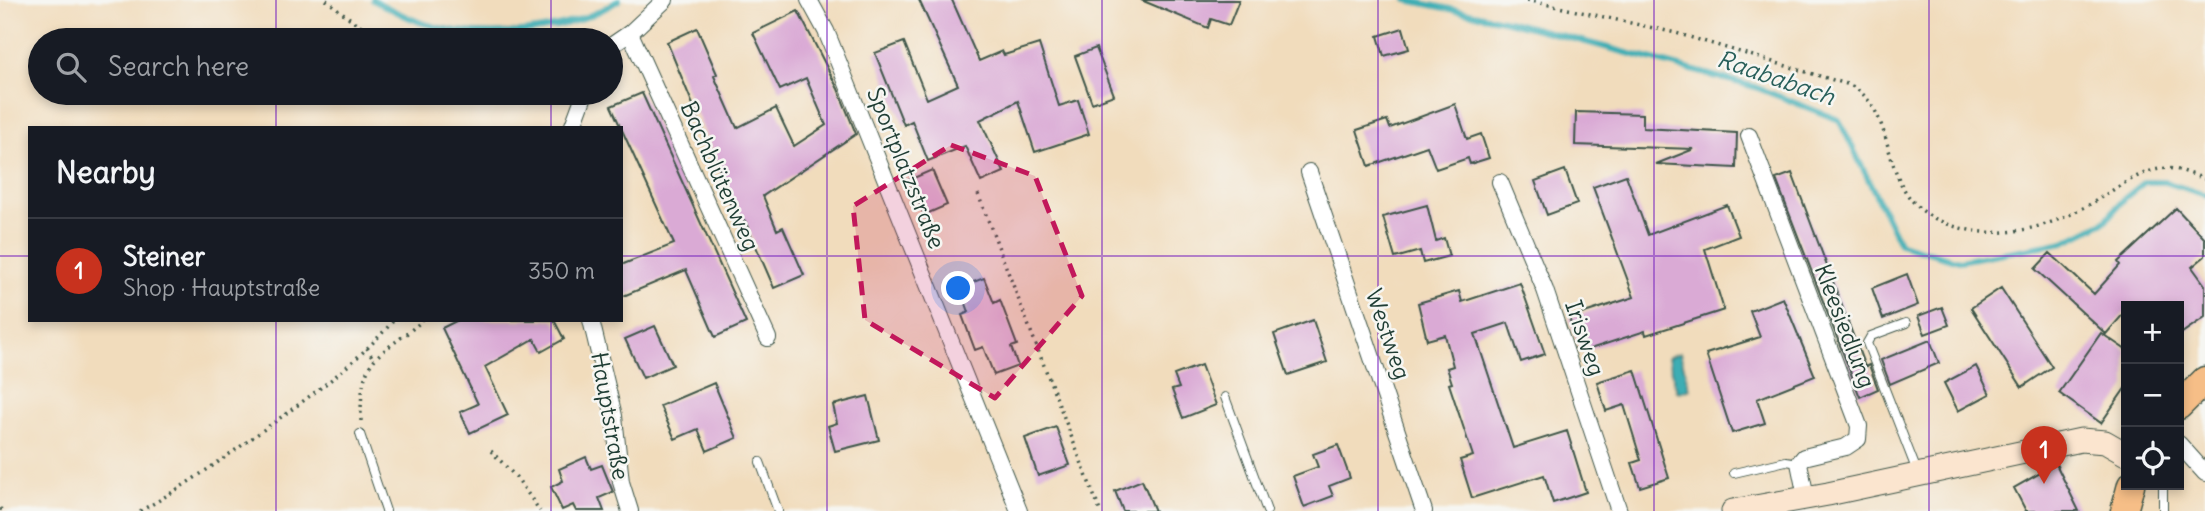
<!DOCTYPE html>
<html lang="en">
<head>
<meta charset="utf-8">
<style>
  body { margin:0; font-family:Delius,sans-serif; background:#20242c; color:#f1f3f6 }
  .controls { position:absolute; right:21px; bottom:21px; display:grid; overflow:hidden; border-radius:0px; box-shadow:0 4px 10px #0003 }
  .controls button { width:63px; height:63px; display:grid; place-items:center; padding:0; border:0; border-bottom:2px solid #363941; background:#171b24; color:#f1f3f6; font:35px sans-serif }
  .you { position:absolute; left:959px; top:289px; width:24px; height:24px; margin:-18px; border:5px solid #fff; border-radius:50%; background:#1a73e8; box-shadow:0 0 0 10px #1a73e833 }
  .badge { display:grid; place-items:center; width:46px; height:46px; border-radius:50%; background:#c8321e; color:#fff; font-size:23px; font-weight:700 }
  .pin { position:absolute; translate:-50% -58px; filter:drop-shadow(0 2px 4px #0008) }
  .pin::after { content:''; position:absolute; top:37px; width:24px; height:21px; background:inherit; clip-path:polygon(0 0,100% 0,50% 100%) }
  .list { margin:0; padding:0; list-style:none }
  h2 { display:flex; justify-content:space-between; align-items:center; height:91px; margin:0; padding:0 28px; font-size:30px }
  h2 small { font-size:23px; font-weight:400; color:#9ea1a6 }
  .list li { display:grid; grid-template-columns:46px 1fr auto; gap:21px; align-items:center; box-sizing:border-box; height:105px; padding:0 28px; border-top:2px solid #363941 }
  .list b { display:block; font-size:26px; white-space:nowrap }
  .list p { margin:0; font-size:23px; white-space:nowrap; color:#9ea1a6 }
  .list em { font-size:23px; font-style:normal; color:#9ea1a6 }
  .icon { flex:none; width:38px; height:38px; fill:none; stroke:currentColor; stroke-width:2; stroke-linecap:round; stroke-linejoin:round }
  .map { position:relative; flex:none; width:2205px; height:511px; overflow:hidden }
  .search { position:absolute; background:#171b24; box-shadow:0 4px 10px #0003; left:28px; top:28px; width:595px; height:77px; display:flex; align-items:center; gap:18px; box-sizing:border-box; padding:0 24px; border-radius:38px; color:#9ea1a6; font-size:26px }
  .panel { position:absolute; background:#171b24; box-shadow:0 4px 10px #0003; left:28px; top:126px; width:595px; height:196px; border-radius:0px }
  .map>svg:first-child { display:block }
</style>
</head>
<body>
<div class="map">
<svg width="2205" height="511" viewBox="0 0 2205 511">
  <rect width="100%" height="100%" fill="#f6f6f2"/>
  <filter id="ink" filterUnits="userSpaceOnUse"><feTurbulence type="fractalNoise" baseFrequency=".0143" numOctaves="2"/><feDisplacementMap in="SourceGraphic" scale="14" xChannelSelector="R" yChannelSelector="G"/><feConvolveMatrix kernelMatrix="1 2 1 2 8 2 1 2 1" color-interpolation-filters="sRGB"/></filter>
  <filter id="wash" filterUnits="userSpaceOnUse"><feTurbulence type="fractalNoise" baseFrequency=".00686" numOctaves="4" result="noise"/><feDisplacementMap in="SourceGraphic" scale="28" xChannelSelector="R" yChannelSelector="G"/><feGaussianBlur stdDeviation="1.57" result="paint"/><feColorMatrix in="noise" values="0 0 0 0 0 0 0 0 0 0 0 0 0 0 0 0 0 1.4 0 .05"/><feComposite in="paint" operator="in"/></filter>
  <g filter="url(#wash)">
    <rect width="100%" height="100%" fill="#f1dcbc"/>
    <path fill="#3cadb4" stroke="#2e7574" stroke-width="2" d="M1680,353L1690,389L1677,392L1668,357Z"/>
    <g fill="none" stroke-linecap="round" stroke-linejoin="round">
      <path stroke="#3cadb4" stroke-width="6" d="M373,0C389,8 405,17 422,23C482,42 566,35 619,0
        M1407,0L1507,21L1755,87L1839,120L1900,244L1959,261L2064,242L2104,222L2125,198L2145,182H2165L2205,195"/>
    </g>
    <g id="blocks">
      <path fill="#daaad5" d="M919,0H952L979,61L1002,51L1004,55L1039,44L1059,106L1078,100L1089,134L1035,152L1018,101L980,120L1004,172L981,182L965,146L928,161L912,121L904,125L875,53L904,42L927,99L958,85Z
        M1141,0H1239L1229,25L1211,19L1208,28Z
        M798,11L838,89L856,134L763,196L777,230L783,227L804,275L774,288L745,221L739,224L718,177L722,175L667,42L697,28L717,74L714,76L737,128L776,108L794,146L826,125L806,78L780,90L753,33Z
        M1403,28L1409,49L1384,56L1378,36Z
        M1096,48L1114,95L1092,103L1075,56Z
        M642,93L746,323L715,337L686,270L621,297V265L674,244L611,106Z
        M1455,104L1467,139L1481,134L1489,158L1470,164L1468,158L1436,169L1427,146L1369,166L1357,130L1387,120L1390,128Z
        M1576,112L1643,114V128L1737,133L1736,168L1656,164L1694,149L1575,145Z
        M932,170L947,205L924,215L909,180Z
        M1565,170L1577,204L1547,215L1535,181Z
        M1792,173L1865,367L1869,365L1878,389L1860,397L1776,179Z
        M1626,175L1648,235L1727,205L1739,236L1705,249L1724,310L1646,335L1645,331L1581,352L1569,318L1634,297L1593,187Z
        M1427,205L1436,241L1444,238L1449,256L1423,263L1420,251L1395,258L1383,217Z
        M2176,208L2205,239V256L2192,267L2205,285V317L2179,335V306H2126V311L2106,334L2035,269L2050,253L2094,294L2120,265L2118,262Z
        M1907,274L1918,305L1883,319L1872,288Z
        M984,278L994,303L1000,300L1017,345L1011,347L1018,366L994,375L983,347L975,350L962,315L969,312L960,287Z
        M1520,283L1545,354L1521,362L1508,323L1475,334L1513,448L1567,431L1586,492L1553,503L1544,475L1472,498L1460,460L1473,456L1449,384L1452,383L1447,368L1453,366L1445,335L1427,340L1418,303L1459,291L1462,302Z
        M2001,288L2052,367L2022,387L1971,308Z
        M1783,298L1815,376L1757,399L1765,423L1732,433L1706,354L1760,337L1750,311Z
        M1942,307L1949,325L1925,334L1918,316Z
        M458,320H554L564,339L541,352L534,339L485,367L508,415L470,433L460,412L478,404L442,328Z
        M1313,320L1327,362L1288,375L1274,334Z
        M655,326L673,365L643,378L625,339Z
        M2101,333L2126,350V387L2101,423L2059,393Z
        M1930,340L1939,363L1890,384L1881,360Z
        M1201,365L1216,405L1183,418L1172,390L1179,388L1174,375Z
        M1976,366L1990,394L1958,411L1944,383Z
        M1635,370L1669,478L1640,487L1632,463L1641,460L1624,405L1606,411L1597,382Z
        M714,383L737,438L707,451L698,429L675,439L660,406Z
        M868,396L879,440L835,451L828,426L837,423L833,405Z
        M1056,427L1070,465L1038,476L1025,438Z
        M1338,445L1350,478L1329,486L1333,496L1304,507L1293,476L1318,467L1313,454Z
        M586,457L591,469L602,465L613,492L599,498L604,511H576L573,505L562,510L551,487L563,481L559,469Z
        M2056,464L2079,511H2026L2014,488Z
        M1142,480L1155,511H1123L1115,491Z"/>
    </g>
  </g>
  <g filter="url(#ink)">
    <use href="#blocks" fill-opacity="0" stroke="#3e5548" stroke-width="2"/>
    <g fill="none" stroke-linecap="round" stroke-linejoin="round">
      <g stroke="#3e5548" stroke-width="10">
        <path id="service" d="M1906,323L1871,336L1867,343L1918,474
          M1225,397L1267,511
          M360,434L386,511
          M760,462L778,511
          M1734,473L1786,461L1799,463
          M2163,485V511"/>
      </g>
      <g stroke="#3e5548" stroke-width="18">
        <path id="minor" d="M809,0L826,31L1019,511
          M630,33L768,338
          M611,46L630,33L665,0
          M572,128L585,93
          M1749,136L1859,426L1858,439L1846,447L1804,457L1799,463L1806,497
          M1309,172L1424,511
          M1500,182L1545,290L1619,511
          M591,320L614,416L621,482L630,511
          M2179,444L2205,473"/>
      </g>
      <g stroke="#3e5548" stroke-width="25">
        <path id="secondary" d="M1733,511L1828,494L2081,440L2105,442L2126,454"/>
      </g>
      <g stroke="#3e5548" stroke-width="29">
        <path id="primary" d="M2179,406L2205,380
          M2124,511L2131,485"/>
      </g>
      <path stroke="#3e5548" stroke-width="3.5" stroke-dasharray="2 5" stroke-linecap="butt" d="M326,0L356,23L387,40
        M1527,0L1676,33L1850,85C1901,112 1875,189 1936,219C1989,245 2049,230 2097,200C2115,189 2137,173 2159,169C2174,166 2191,174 2205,179
        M978,194L1100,511
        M367,348L374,360
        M361,421C360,351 378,360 423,320
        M491,451L517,478L540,511
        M0,509L6,511
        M140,511C184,487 226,457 266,428C311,396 358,362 394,320"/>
      <use href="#service" stroke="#fff" stroke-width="8"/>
      <use href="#minor" stroke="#fff" stroke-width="16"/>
      <use href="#secondary" stroke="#fbe5cf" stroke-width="23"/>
      <use href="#primary" stroke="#f6be87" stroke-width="26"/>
    </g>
  </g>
  <path fill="#c2185b" fill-opacity="0.2" stroke="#c2185b" stroke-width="5" stroke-dasharray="14 9" stroke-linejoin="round" d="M951,145L1035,176L1082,296L995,398L865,320L853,206Z"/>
  <path fill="none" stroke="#7b2cbf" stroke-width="2" stroke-opacity="0.55" d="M276,0V40M551,0V40M827,0V511M1102,0V511M1378,0V511M1654,0V511M1929,0V511M276,93V128M551,93V128M0,256H30M621,256H2205M276,320V511M551,320V511"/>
  <g text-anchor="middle" stroke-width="5" stroke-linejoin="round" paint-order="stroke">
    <g font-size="23" fill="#1f3d34" stroke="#f6f6f2">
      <text transform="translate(906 168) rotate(68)" y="8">Sportplatzstraße</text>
      <text transform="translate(720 176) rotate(66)" y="8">Bachblütenweg</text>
      <text transform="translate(1845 326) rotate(69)" y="8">Kleesiedlung</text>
      <text transform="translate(1388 334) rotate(71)" y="8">Westweg</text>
      <text transform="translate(1585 338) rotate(71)" y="8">Irisweg</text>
      <text transform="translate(610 416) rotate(80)" y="8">Hauptstraße</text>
    </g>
    <g font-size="24" font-style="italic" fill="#285f5a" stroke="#f6f6f2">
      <text transform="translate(1776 78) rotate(19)" y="8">Raababach</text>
    </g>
  </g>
</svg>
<div class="controls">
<button>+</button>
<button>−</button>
<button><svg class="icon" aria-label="locate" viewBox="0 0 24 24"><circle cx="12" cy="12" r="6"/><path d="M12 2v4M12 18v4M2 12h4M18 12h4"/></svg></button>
</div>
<div class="you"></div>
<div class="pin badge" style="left:2044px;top:484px">1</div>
<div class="search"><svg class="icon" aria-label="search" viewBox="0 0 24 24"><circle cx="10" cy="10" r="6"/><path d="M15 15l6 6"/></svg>Search here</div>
<section class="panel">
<h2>Nearby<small></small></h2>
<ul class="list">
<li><span class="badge">1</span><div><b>Steiner</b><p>Shop · Hauptstraße</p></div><em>350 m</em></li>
</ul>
</section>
</div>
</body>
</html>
